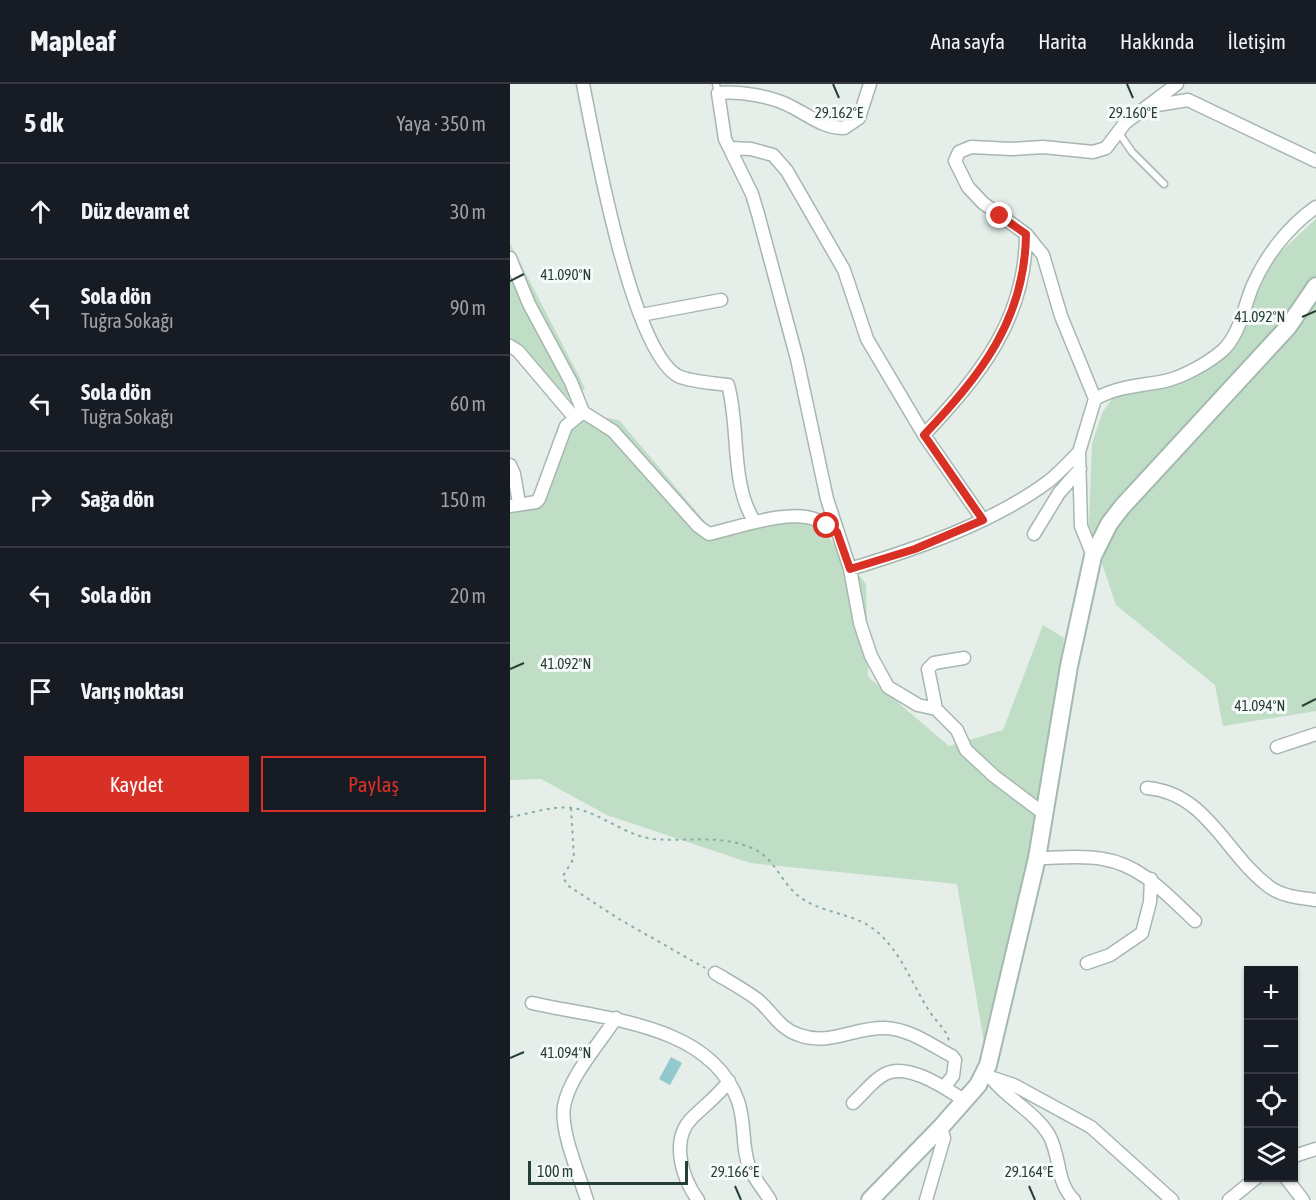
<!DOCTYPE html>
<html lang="tr">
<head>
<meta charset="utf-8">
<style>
  body { margin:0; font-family:"Asap Condensed",sans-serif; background:#242831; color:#f1f3f6 }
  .controls { position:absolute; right:18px; bottom:18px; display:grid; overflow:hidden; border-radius:0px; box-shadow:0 2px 4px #0004 }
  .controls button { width:54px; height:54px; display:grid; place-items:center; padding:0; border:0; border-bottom:2px solid #363941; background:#171b24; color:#f1f3f6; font:30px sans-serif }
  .scale { position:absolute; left:18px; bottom:15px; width:160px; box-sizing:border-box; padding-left:6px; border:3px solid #253f36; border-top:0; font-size:16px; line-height:21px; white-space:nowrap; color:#253f36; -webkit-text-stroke:4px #f6faf8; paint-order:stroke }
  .stop { position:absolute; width:18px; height:18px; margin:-14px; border:4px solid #d93025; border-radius:50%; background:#fff }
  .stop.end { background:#d93025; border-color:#fff; box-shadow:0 2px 6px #0008 }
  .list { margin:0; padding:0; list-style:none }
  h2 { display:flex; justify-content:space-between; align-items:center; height:78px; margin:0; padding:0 24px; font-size:26px }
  h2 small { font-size:20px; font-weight:400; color:#9ea1a6 }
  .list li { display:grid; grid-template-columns:39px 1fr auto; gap:18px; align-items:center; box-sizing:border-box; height:96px; padding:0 24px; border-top:2px solid #363941 }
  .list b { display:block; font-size:22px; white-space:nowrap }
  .list p { margin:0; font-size:20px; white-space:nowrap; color:#9ea1a6 }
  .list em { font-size:20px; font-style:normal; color:#9ea1a6 }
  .actions { display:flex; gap:12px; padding:18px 24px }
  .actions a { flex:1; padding:14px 0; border:2px solid #d93025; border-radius:0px; text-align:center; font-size:21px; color:#d93025 }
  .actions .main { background:#d93025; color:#fff }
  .icon { flex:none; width:33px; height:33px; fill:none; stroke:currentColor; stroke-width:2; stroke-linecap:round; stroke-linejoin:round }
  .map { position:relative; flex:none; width:806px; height:1116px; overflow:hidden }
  header { display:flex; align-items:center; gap:36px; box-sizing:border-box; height:84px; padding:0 30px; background:#171b24; border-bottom:2px solid #363941 }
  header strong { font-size:28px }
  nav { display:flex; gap:33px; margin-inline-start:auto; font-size:21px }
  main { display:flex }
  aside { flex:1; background:#171b24 }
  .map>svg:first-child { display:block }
</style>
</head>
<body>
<header>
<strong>Mapleaf</strong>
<nav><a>Ana sayfa</a><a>Harita</a><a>Hakkında</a><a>İletişim</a></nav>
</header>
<main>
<aside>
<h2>5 dk<small>Yaya · 350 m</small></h2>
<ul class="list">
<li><svg class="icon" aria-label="ahead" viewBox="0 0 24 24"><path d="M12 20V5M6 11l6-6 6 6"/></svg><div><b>Düz devam et</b></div><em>30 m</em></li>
<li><svg class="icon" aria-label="left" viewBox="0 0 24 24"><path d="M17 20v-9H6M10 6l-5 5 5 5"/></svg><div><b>Sola dön</b><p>Tuğra Sokağı</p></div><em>90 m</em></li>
<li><svg class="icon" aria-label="left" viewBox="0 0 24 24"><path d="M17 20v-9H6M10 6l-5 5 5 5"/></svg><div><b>Sola dön</b><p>Tuğra Sokağı</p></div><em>60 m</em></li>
<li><svg class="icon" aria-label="right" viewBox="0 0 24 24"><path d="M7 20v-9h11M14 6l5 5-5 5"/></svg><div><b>Sağa dön</b></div><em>150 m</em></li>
<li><svg class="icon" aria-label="left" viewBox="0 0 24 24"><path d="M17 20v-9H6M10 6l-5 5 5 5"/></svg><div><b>Sola dön</b></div><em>20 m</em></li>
<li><svg class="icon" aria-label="arrive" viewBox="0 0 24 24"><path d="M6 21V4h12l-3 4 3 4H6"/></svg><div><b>Varış noktası</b></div></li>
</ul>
<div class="actions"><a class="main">Kaydet</a><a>Paylaş</a></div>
</aside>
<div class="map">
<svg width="806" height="1116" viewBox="0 0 806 1116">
  <rect width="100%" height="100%" fill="#e5eee9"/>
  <path fill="#c0ddc6" d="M806,135V627L713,642L705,601L606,521L579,441L582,360L592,329L604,312L660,302L718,269L765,173Z
    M0,159L75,304L61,316L0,262Z
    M68,329L109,336L208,453L300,430L356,500L358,593L439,662L493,646L533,541L554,554L488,969L476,970L447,800L240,779L97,731L31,695L0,696V374L20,426Z"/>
  <path fill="#91c9ce" d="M161,973L172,979L160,1001L149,995Z"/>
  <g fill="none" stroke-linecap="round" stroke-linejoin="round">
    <g stroke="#a8b6b0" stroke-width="9">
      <path id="lane" d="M206,0L208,9
        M609,49L622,68L654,100"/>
    </g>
    <g stroke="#a8b6b0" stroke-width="15">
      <path id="street" d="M73,0C84,55 121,266 168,292C181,298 204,299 218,301C230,344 220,398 244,437
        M360,0L349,34L334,44C313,44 300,32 282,23C262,12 230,7 208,9L215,55L242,110L248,130L287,275L317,415L340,485L350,539L361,572L378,603L408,621L426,625L447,646L456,666L484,692L533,729
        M641,22L678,16L806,77
        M220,64L241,65L263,71L277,87L334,186L357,255L414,351C469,292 516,236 516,150
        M0,174L19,220L61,298L73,328L103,347L188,442L199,450C227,444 279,424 307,436C314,439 321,444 327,448
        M131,231L211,216
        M0,262L8,267L64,333
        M585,315C608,302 630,302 655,297C673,293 698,279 712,267C730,251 734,222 743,201C756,171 779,142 806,123
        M414,351L473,436
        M0,381L4,390L9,419
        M0,422L26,418L29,415L56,342L73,328
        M524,450L549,409L570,385
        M583,472L571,442L569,368L585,315L551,232L533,171L516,150L473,119L458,103L445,77L449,68L461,63L502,65L533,63L583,68L596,64L615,39L667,0
        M340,485C406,465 483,439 539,397C549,389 559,378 569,368
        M426,625L418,585L424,579L454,574
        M767,663L806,650
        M637,704C698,709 716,772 761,804C775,813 791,814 806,816
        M527,774C549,774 572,771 593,775C632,781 658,812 685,837
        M577,879L600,871L632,849L640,818L641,795
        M205,889C220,898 235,906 248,916C263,929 270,945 289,951C320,962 345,943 375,944C400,945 421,961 442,972L445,976L443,992L434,1003
        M22,919C89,935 200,938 228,1017C236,1039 231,1064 240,1085C245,1096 254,1106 260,1116
        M474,991L504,1001L581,1043L662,1116
        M482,995C499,1016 525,1028 539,1051C551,1073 546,1099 564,1116
        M343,1019C353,1010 363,996 375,990C398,978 435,1004 454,1016
        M784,1072L806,1065
        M776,1094L793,1116
        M77,1116C69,1090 50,1047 54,1022C59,993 90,959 106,934
        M188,1116C172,1094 160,1056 182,1034C195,1021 208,1012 219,997
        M416,1116L434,1054L431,1043
        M719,1116L746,1094"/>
    </g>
    <g stroke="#a4b9b0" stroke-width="20">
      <path id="secondary" d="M360,1116L431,1043L468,1001L478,981L527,774L559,582L583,472L599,440L612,423L778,243L806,202"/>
    </g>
    <path stroke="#88afa0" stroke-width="2" stroke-dasharray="3 4.5" stroke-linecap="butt" d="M61,724L64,774L53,792L57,801L109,835L195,884
      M0,733C19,730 43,721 63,724C91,729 114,751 143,755C177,758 209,750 242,764C264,774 269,794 285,809C304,827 334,828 356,840C390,860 401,901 422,931C429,941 436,945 439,957"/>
    <use href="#lane" stroke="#fff" stroke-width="6"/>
    <use href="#street" stroke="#fff" stroke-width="12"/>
    <use href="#secondary" stroke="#fff" stroke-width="16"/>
  </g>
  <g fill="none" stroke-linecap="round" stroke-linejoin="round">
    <path stroke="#d93025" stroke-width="8" d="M317,442L327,448L340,485L405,465L473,436L414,351C470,292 515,236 516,150L490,132"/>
  </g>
  <path fill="none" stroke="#253f36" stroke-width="2" d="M323,0L329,14M617,0L623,14M0,197L14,190M792,233L806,227M0,585L14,579M792,622L806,615M0,974L14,968M225,1102L231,1116M519,1102L525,1116"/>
  <g font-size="15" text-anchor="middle" fill="#253f36" stroke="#f6faf8" stroke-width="6" stroke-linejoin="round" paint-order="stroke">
    <text x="329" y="34">29.162°E</text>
    <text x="623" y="34">29.160°E</text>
    <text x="56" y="196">41.090°N</text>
    <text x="750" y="238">41.092°N</text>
    <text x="56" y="585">41.092°N</text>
    <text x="750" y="627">41.094°N</text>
    <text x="56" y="974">41.094°N</text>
    <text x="225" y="1093">29.166°E</text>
    <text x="519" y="1093">29.164°E</text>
  </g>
</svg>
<div class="controls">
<button>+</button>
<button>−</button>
<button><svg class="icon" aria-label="locate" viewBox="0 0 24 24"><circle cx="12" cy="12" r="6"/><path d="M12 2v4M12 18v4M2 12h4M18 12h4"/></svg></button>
<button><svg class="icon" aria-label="layers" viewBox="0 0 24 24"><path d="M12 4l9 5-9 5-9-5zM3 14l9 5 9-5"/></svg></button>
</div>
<div class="scale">100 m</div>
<div class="stop" style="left:317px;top:442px"></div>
<div class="stop end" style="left:490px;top:132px"></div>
</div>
</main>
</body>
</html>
